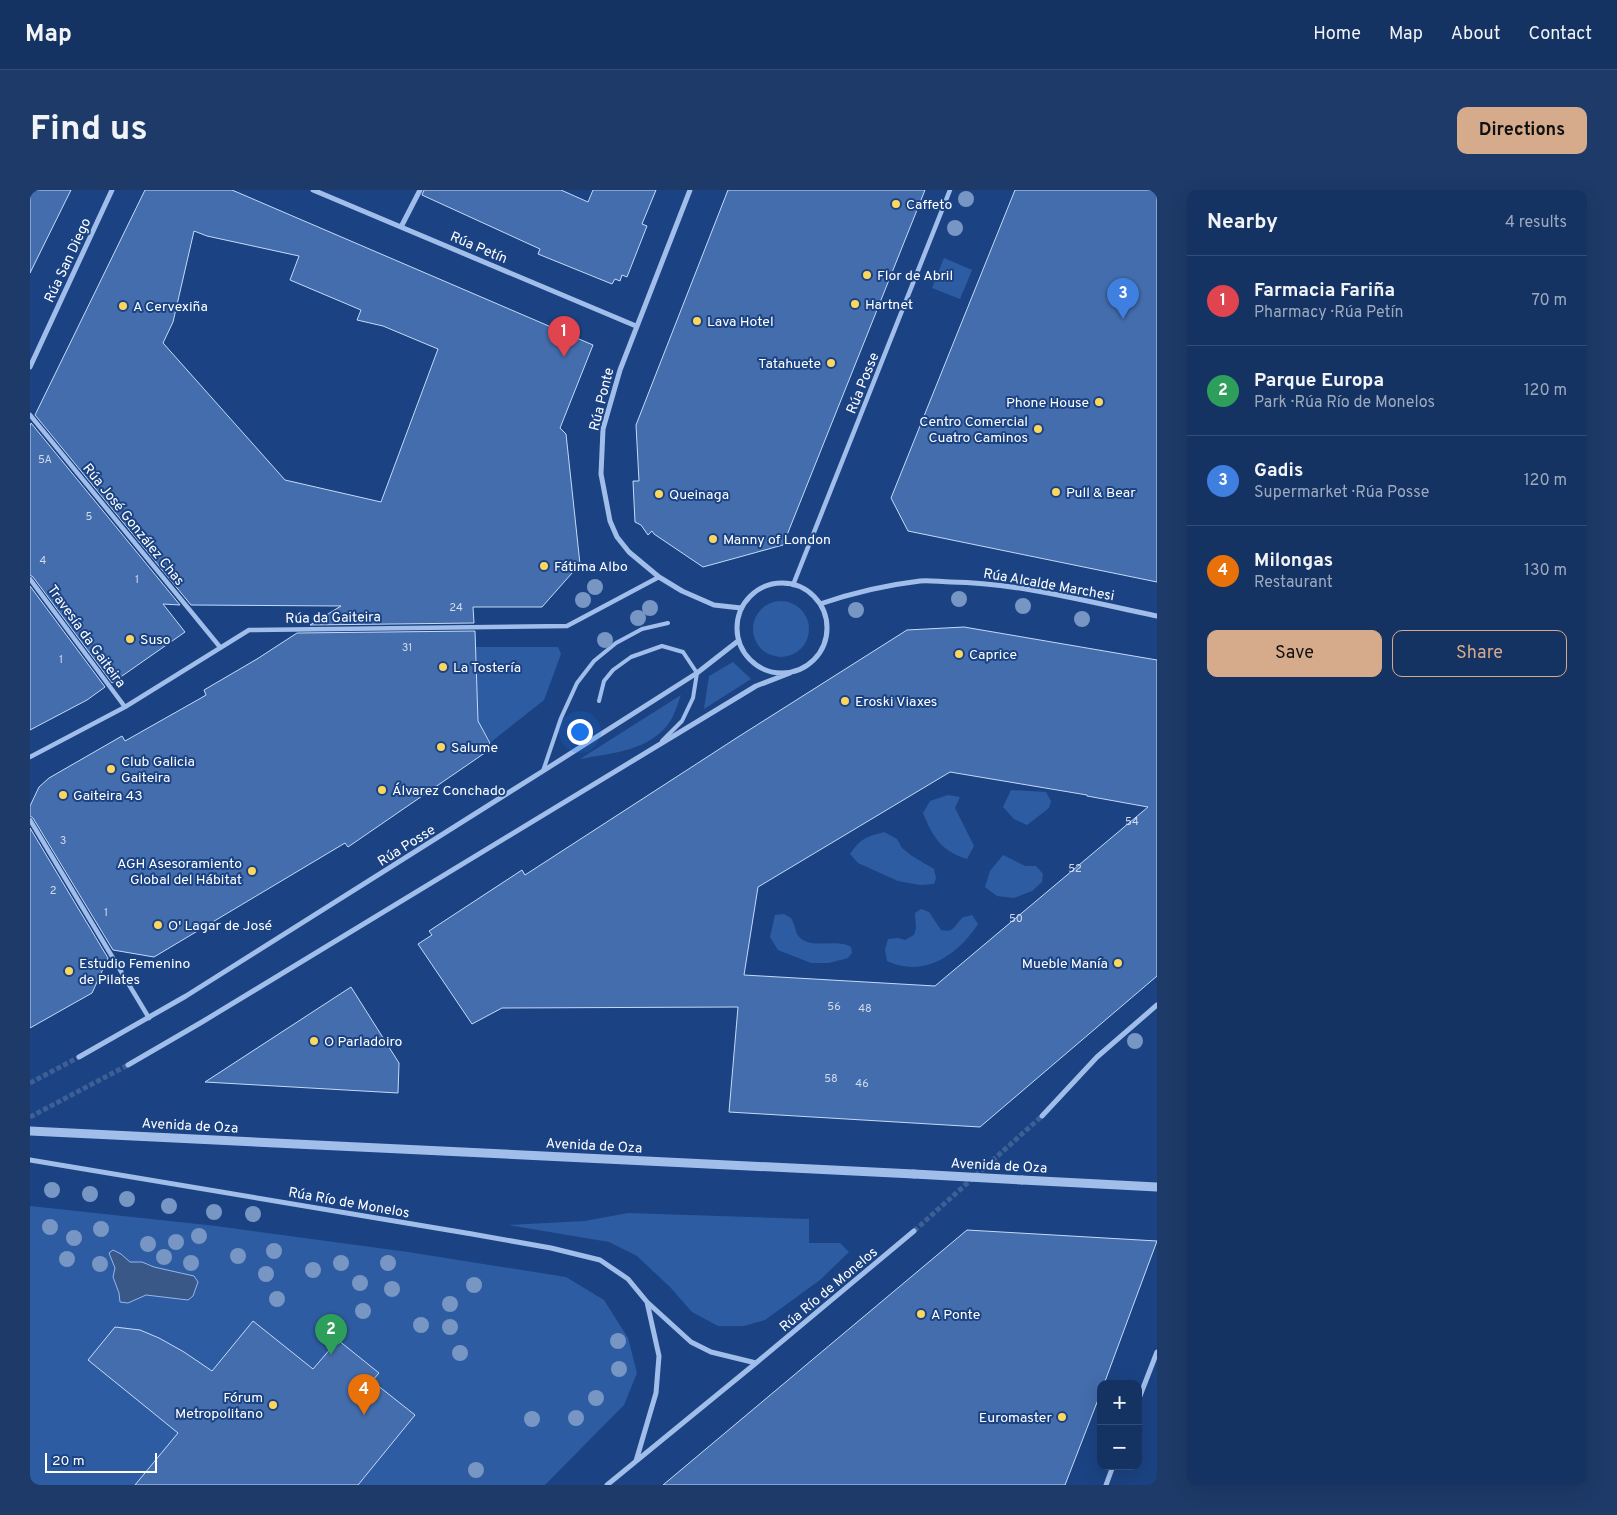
<!DOCTYPE html>
<html lang="en">
<head>
<meta charset="utf-8">
<style>
  body { margin:0; font-family:Overpass,sans-serif; background:#1d3a68; color:#f1f3f6 }
  .controls { position:absolute; right:15px; bottom:15px; display:grid; overflow:hidden; border-radius:10px; box-shadow:0 5px 20px #0002 }
  .controls button { width:45px; height:45px; display:grid; place-items:center; padding:0; border:0; border-bottom:1px solid #334d77; background:#143262; color:#f1f3f6; font:25px sans-serif }
  .scale { position:absolute; left:15px; bottom:12px; width:112px; box-sizing:border-box; padding-left:5px; border:2px solid #fff; border-top:0; font-size:14px; line-height:18px; white-space:nowrap; color:#fff; -webkit-text-stroke:4px #1b4383; paint-order:stroke }
  .you { position:absolute; left:549px; top:541px; width:18px; height:18px; margin:-12px; border:4px solid #fff; border-radius:50%; background:#1a73e8; box-shadow:0 0 0 8px #1a73e833 }
  .badge { display:grid; place-items:center; width:32px; height:32px; border-radius:50%; background:#d6ab8b; color:#fff; font-size:16px; font-weight:700 }
  .pin { position:absolute; translate:-50% -41px; filter:drop-shadow(0 1px 2px #0008) }
  .pin::after { content:''; position:absolute; top:26px; width:18px; height:15px; background:inherit; clip-path:polygon(0 0,100% 0,50% 100%) }
  .list { margin:0; padding:0; list-style:none }
  h2 { display:flex; justify-content:space-between; align-items:center; height:65px; margin:0; padding:0 20px; font-size:21px }
  h2 small { font-size:16px; font-weight:400; color:#9daabe }
  .list li { display:grid; grid-template-columns:32px 1fr auto; gap:15px; align-items:center; box-sizing:border-box; height:90px; padding:0 20px; border-top:1px solid #334d77 }
  .list b { display:block; font-size:19px; white-space:nowrap }
  .list p { margin:0; font-size:16px; white-space:nowrap; color:#9daabe }
  .list em { font-size:16px; font-style:normal; color:#9daabe }
  .actions { display:flex; gap:10px; padding:15px 20px }
  .actions a { flex:1; padding:11px 0; border:1px solid #d6ab8b; border-radius:10px; text-align:center; font-size:18px; color:#d6ab8b }
  .actions .main { background:#d6ab8b; color:#111 }
  .map { position:relative; flex:none; width:1127px; height:1295px; overflow:hidden; border-radius:10px }
  header { display:flex; align-items:center; gap:30px; box-sizing:border-box; height:70px; padding:0 25px; background:#143262; border-bottom:1px solid #334d77 }
  header strong { font-size:24px }
  nav { display:flex; gap:28px; margin-inline-start:auto; font-size:18px }
  .intro { display:flex; align-items:center; justify-content:space-between; box-sizing:border-box; height:120px; padding:0 30px }
  h1 { margin:0; font-size:35px }
  .button { padding:12px 22px; border-radius:10px; background:#d6ab8b; color:#111; font-size:18px; font-weight:700 }
  main { display:flex; gap:30px; padding:0 30px }
  aside { flex:1; background:#143262; border-radius:10px; box-shadow:0 5px 20px #0002 }
  .map>svg:first-child { display:block }
</style>
</head>
<body>
<header>
<strong>Map</strong>
<nav><a>Home</a><a>Map</a><a>About</a><a>Contact</a></nav>
</header>
<div class="intro"><h1>Find us</h1><a class="button">Directions</a></div>
<main>
<div class="map">
<svg width="1127" height="1295" viewBox="0 0 1127 1295">
  <rect width="100%" height="100%" fill="#1b4383"/>
  <path fill="#2e5ca2" d="M914,68L942,80L930,109L902,98Z
    M723 439a28 28 0 1 1 56 0a28 28 0 1 1-56 0Z
    M446,457H528L531,464L514,510L461,552L432,508L447,503Z
    M703,472L721,489L674,519L679,486Z
    M651,505C648,513 645,523 641,530C622,561 581,563 550,569Z
    M981,600L1016,602L1021,611L1019,618L997,635L984,629L973,617Z
    M918,605L930,607L925,618L944,656L937,669C911,661 903,647 893,623L900,611Z
    M854,642L867,649L872,658L882,666L904,679L906,688L904,694L890,695L868,691L828,673L820,664C831,648 836,647 854,642Z
    M973,665L995,676H1006L1013,684L1012,692L1002,701L984,708L967,706L955,697L960,681Z
    M891,719L899,722L911,740C926,744 925,732 934,727C937,726 940,726 942,725L948,734C927,766 894,788 857,771L855,760L858,749L868,748L875,750L884,745L886,738L885,723Z
    M754,724L761,728C764,733 765,739 767,744C778,762 806,747 821,757L822,763L818,768L799,773H781L748,760L740,747L745,725Z
    M0,1016L186,1036L378,1062L536,1087L574,1110L598,1148L607,1183L594,1215L515,1295H0Z
    M598,1023L779,1029V1053H810L819,1062L790,1090L735,1130L714,1136H688L662,1122L640,1097L607,1066L579,1052L478,1035L555,1031Z"/>
  <path fill="#3a5887" stroke="#93b8ed" d="M83,1060L91,1064L100,1072H112L124,1077L164,1086L168,1092L163,1106L158,1110L116,1105L98,1113L90,1112L89,1103L83,1087L85,1078L79,1063Z"/>
  <path fill="#446dad" stroke="#c5daf8" fill-rule="evenodd" d="M0,0H41L0,83Z
    M115,0H202L563,155L530,238L536,244L550,374L512,417H443L444,433L280,435L311,416L161,415L5,225ZM164,41L177,46L269,66L260,90L331,120L327,130L353,136L408,159L351,312L255,290L133,153L143,132Z
    M394,0H531L558,12L563,0H626L612,34L617,36L597,87L592,85L590,91L585,89L582,94L508,64L510,59L392,5Z
    M698,0H895L753,355L673,377L624,344L622,341L618,345L611,335L605,332L603,291H609L606,235Z
    M985,0H1127V392L878,341L861,308Z
    M1,233L150,415L133,414L155,442L82,493L3,387L0,385V236Z
    M0,396L75,497L57,510L0,540Z
    M934,437L1127,470V786L950,937L699,922L708,817L472,818L442,834L388,754L402,745L399,741L492,680L495,685L708,547L877,440ZM920,582L1057,605V606L1118,617L905,796L714,785L728,697Z
    M445,441L448,531L460,553L459,554L462,558L318,657L315,653L124,767L83,760L3,628L0,626V616L9,597L19,588L92,546L95,551L171,508L176,505L174,500L227,469L267,443Z
    M0,638L78,768L62,803L0,838Z
    M321,797L369,873L368,903L175,892Z
    M937,1040L1127,1051L1074,1194H1071V1202L1035,1295H633Z
    M223,1131L283,1179L308,1150L349,1183L342,1191L385,1225L328,1295H105L148,1243L58,1170L85,1137L110,1140L129,1148L154,1162L182,1181Z"/>
  <g fill="none" stroke-linecap="round" stroke-linejoin="round">
    <path stroke="#3d5f96" stroke-width="5" stroke-dasharray="5 2.5" stroke-linecap="butt" d="M0,893L49,867
      M0,927L98,875
      M884,1041L1012,926"/>
    <path stroke="#a1beeb" stroke-width="4" d="M569,511L574,491L583,480L601,467L632,456L653,462L667,483L663,508L652,531L632,551
      M513,581L531,528L547,493L564,471L586,453L612,439L638,433"/>
    <path stroke="#a1beeb" stroke-width="4.5" d="M0,225L190,457
      M0,389L95,517
      M763,395L920,0
      M0,567L95,517L219,440L537,436L629,387
      M0,630L119,828"/>
    <path stroke="#a1beeb" stroke-width="5" d="M283,0L606,136
      M660,0L590,180L573,239L571,284L580,331L587,347L599,362L629,387L652,401L684,415L711,418
      M371,37L390,0
      M0,177L82,0
      M707 438a45 45 0 1 1 90 0a45 45 0 1 1-90 0Z
      M790,414C822,403 856,395 890,391C900,390 911,392 921,392C990,393 1059,412 1127,426
      M49,867L156,806L513,581L667,483L708,451
      M98,875L172,832L726,496L760,483
      M1012,926L1067,867L1127,815
      M0,970L442,1044L521,1058L570,1070L598,1089L617,1112L661,1152L681,1162L726,1173
      M1108,1211L1127,1162
      M606,1271L626,1203L629,1166L617,1112
      M577,1295L726,1173L884,1041
      M1076,1295L1083,1276"/>
    <path stroke="#a1beeb" stroke-width="9" d="M0,941L884,984
      M992,990L1127,997"/>
    <path stroke="#a1beeb" stroke-width="9" d="M884,984L992,990"/>
  </g>
  <g fill="#7896c3">
    <circle cx="936" cy="9" r="8"/>
    <circle cx="925" cy="38" r="8"/>
    <circle cx="565" cy="397" r="8"/>
    <circle cx="929" cy="409" r="8"/>
    <circle cx="553" cy="410" r="8"/>
    <circle cx="993" cy="416" r="8"/>
    <circle cx="620" cy="418" r="8"/>
    <circle cx="826" cy="420" r="8"/>
    <circle cx="608" cy="428" r="8"/>
    <circle cx="1052" cy="429" r="8"/>
    <circle cx="575" cy="450" r="8"/>
    <circle cx="1105" cy="851" r="8"/>
    <circle cx="22" cy="1000" r="8"/>
    <circle cx="60" cy="1004" r="8"/>
    <circle cx="97" cy="1009" r="8"/>
    <circle cx="139" cy="1016" r="8"/>
    <circle cx="184" cy="1022" r="8"/>
    <circle cx="223" cy="1024" r="8"/>
    <circle cx="20" cy="1037" r="8"/>
    <circle cx="71" cy="1039" r="8"/>
    <circle cx="169" cy="1046" r="8"/>
    <circle cx="44" cy="1048" r="8"/>
    <circle cx="146" cy="1052" r="8"/>
    <circle cx="118" cy="1054" r="8"/>
    <circle cx="244" cy="1061" r="8"/>
    <circle cx="208" cy="1066" r="8"/>
    <circle cx="134" cy="1067" r="8"/>
    <circle cx="37" cy="1069" r="8"/>
    <circle cx="161" cy="1073" r="8"/>
    <circle cx="311" cy="1073" r="8"/>
    <circle cx="358" cy="1073" r="8"/>
    <circle cx="70" cy="1074" r="8"/>
    <circle cx="283" cy="1080" r="8"/>
    <circle cx="236" cy="1084" r="8"/>
    <circle cx="330" cy="1093" r="8"/>
    <circle cx="444" cy="1095" r="8"/>
    <circle cx="362" cy="1099" r="8"/>
    <circle cx="247" cy="1109" r="8"/>
    <circle cx="420" cy="1114" r="8"/>
    <circle cx="333" cy="1121" r="8"/>
    <circle cx="391" cy="1135" r="8"/>
    <circle cx="420" cy="1137" r="8"/>
    <circle cx="588" cy="1151" r="8"/>
    <circle cx="430" cy="1163" r="8"/>
    <circle cx="589" cy="1179" r="8"/>
    <circle cx="566" cy="1208" r="8"/>
    <circle cx="546" cy="1228" r="8"/>
    <circle cx="502" cy="1229" r="8"/>
    <circle cx="446" cy="1280" r="8"/>
  </g>
  <g fill="#fcd65d" stroke="#1b4383" stroke-width="2">
    <circle cx="866" cy="14" r="5"/>
    <circle cx="837" cy="85" r="5"/>
    <circle cx="825" cy="114" r="5"/>
    <circle cx="93" cy="116" r="5"/>
    <circle cx="667" cy="131" r="5"/>
    <circle cx="801" cy="173" r="5"/>
    <circle cx="1069" cy="212" r="5"/>
    <circle cx="1008" cy="239" r="5"/>
    <circle cx="1026" cy="302" r="5"/>
    <circle cx="629" cy="304" r="5"/>
    <circle cx="683" cy="349" r="5"/>
    <circle cx="514" cy="376" r="5"/>
    <circle cx="100" cy="449" r="5"/>
    <circle cx="929" cy="464" r="5"/>
    <circle cx="413" cy="477" r="5"/>
    <circle cx="815" cy="511" r="5"/>
    <circle cx="411" cy="557" r="5"/>
    <circle cx="81" cy="579" r="5"/>
    <circle cx="352" cy="600" r="5"/>
    <circle cx="33" cy="605" r="5"/>
    <circle cx="222" cy="681" r="5"/>
    <circle cx="128" cy="735" r="5"/>
    <circle cx="1088" cy="773" r="5"/>
    <circle cx="39" cy="781" r="5"/>
    <circle cx="284" cy="851" r="5"/>
    <circle cx="891" cy="1124" r="5"/>
    <circle cx="243" cy="1215" r="5"/>
    <circle cx="1032" cy="1227" r="5"/>
  </g>
  <g text-anchor="middle" stroke-width="4" stroke-linejoin="round" paint-order="stroke">
    <g font-size="11" fill="#d0daea">
      <text x="15" y="273">5A</text>
      <text x="59" y="330">5</text>
      <text x="13" y="374">4</text>
      <text x="107" y="393">1</text>
      <text x="426" y="421">24</text>
      <text x="377" y="461">31</text>
      <text x="31" y="473">1</text>
      <text x="1102" y="635">54</text>
      <text x="33" y="654">3</text>
      <text x="1045" y="682">52</text>
      <text x="23" y="704">2</text>
      <text x="76" y="726">1</text>
      <text x="986" y="732">50</text>
      <text x="804" y="820">56</text>
      <text x="835" y="822">48</text>
      <text x="801" y="892">58</text>
      <text x="832" y="897">46</text>
    </g>
    <g font-size="14" fill="#fff" stroke="#1b4383" text-anchor="start">
      <text x="876" y="19">Caffeto</text>
      <text x="847" y="90">Flor de Abril</text>
      <text x="835" y="119">Hartnet</text>
      <text x="103" y="121">A Cervexiña</text>
      <text x="677" y="136">Lava Hotel</text>
      <text x="791" y="178" text-anchor="end">Tatahuete</text>
      <text x="1059" y="217" text-anchor="end">Phone House</text>
      <text x="998" y="236" text-anchor="end">Centro Comercial<tspan x="998" dy="16">Cuatro Caminos</tspan></text>
      <text x="1036" y="307">Pull &amp; Bear</text>
      <text x="639" y="309">Queinaga</text>
      <text x="693" y="354">Manny of London</text>
      <text x="524" y="381">Fátima Albo</text>
      <text x="110" y="454">Suso</text>
      <text x="939" y="469">Caprice</text>
      <text x="423" y="482">La Tostería</text>
      <text x="825" y="516">Eroski Viaxes</text>
      <text x="421" y="562">Salume</text>
      <text x="91" y="576">Club Galicia<tspan x="91" dy="16">Gaiteira</tspan></text>
      <text x="362" y="605">Álvarez Conchado</text>
      <text x="43" y="610">Gaiteira 43</text>
      <text x="212" y="678" text-anchor="end">AGH Asesoramiento<tspan x="212" dy="16">Global del Hábitat</tspan></text>
      <text x="138" y="740">O' Lagar de José</text>
      <text x="49" y="778">Estudio Femenino<tspan x="49" dy="16">de Pilates</tspan></text>
      <text x="1078" y="778" text-anchor="end">Mueble Manía</text>
      <text x="294" y="856">O Parladoiro</text>
      <text x="901" y="1129">A Ponte</text>
      <text x="233" y="1212" text-anchor="end">Fórum<tspan x="233" dy="16">Metropolitano</tspan></text>
      <text x="1022" y="1232" text-anchor="end">Euromaster</text>
    </g>
    <g font-size="14" fill="#fff" stroke="#1b4383">
      <text transform="translate(449 57) rotate(23)" y="5">Rúa Petín</text>
      <text transform="translate(37 70) rotate(-65)" y="5">Rúa San Diego</text>
      <text transform="translate(832 193) rotate(-68)" y="5">Rúa Posse</text>
      <text transform="translate(571 209) rotate(-76)" y="5">Rúa Ponte</text>
      <text transform="translate(104 334) rotate(51)" y="5">Rúa José González Chas</text>
      <text transform="translate(1019 394) rotate(10)" y="5">Rúa Alcalde Marchesi</text>
      <text transform="translate(303 427) rotate(-1)" y="5">Rúa da Gaiteira</text>
      <text transform="translate(57 446) rotate(54)" y="5">Travesía da Gaiteira</text>
      <text transform="translate(376 655) rotate(-32)" y="5">Rúa Posse</text>
      <text transform="translate(160 935) rotate(3)" y="5">Avenida de Oza</text>
      <text transform="translate(564 955) rotate(3)" y="5">Avenida de Oza</text>
      <text transform="translate(969 975) rotate(3)" y="5">Avenida de Oza</text>
      <text transform="translate(319 1012) rotate(10)" y="5">Rúa Río de Monelos</text>
      <text transform="translate(798 1099) rotate(-40)" y="5">Rúa Río de Monelos</text>
    </g>
  </g>
</svg>
<div class="controls">
<button>+</button>
<button>−</button>
</div>
<div class="scale">20 m</div>
<div class="you"></div>
<div class="pin badge" style="left:534px;top:167px;background:#e0444e">1</div>
<div class="pin badge" style="left:301px;top:1165px;background:#2e9e5b">2</div>
<div class="pin badge" style="left:1093px;top:129px;background:#3f7fe0">3</div>
<div class="pin badge" style="left:334px;top:1225px;background:#e8710a">4</div>
</div>
<aside>
<h2>Nearby<small>4 results</small></h2>
<ul class="list">
<li><span class="badge" style="background:#e0444e">1</span><div><b>Farmacia Fariña</b><p>Pharmacy · Rúa Petín</p></div><em>70 m</em></li>
<li><span class="badge" style="background:#2e9e5b">2</span><div><b>Parque Europa</b><p>Park · Rúa Río de Monelos</p></div><em>120 m</em></li>
<li><span class="badge" style="background:#3f7fe0">3</span><div><b>Gadis</b><p>Supermarket · Rúa Posse</p></div><em>120 m</em></li>
<li><span class="badge" style="background:#e8710a">4</span><div><b>Milongas</b><p>Restaurant</p></div><em>130 m</em></li>
</ul>
<div class="actions"><a class="main">Save</a><a>Share</a></div>
</aside>
</main>
</body>
</html>
